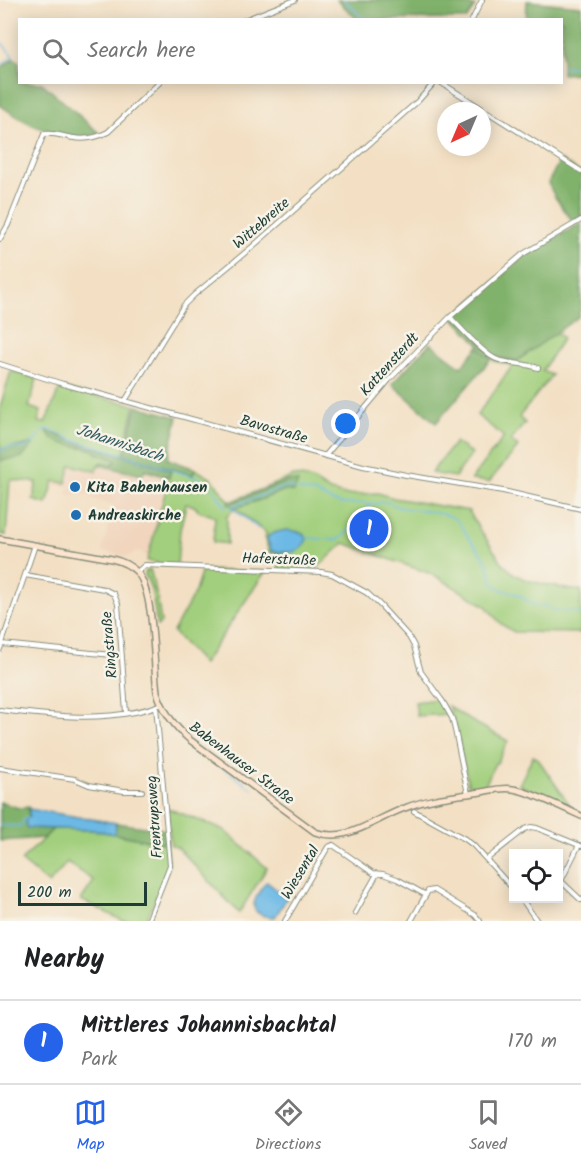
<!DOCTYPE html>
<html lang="en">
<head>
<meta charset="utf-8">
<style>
  body { margin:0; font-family:Kalam,sans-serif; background:#f2f2f2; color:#202124 }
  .controls { position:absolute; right:18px; bottom:18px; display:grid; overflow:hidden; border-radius:0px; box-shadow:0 3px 15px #0003 }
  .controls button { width:54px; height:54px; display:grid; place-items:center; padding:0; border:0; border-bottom:2px solid #e0e0e0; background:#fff; color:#202124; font:30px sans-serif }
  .compass { position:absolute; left:437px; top:102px; width:54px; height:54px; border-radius:50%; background:#fff; box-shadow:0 3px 15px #0003; rotate:224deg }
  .scale { position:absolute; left:18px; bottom:15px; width:129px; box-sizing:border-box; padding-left:6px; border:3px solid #1f3d34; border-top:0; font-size:16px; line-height:21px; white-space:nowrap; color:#1f3d34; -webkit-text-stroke:4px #f7f3e8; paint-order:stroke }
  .you { position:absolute; left:346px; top:424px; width:21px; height:21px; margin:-15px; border:4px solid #fff; border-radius:50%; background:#1a73e8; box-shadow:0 0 0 9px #1a73e833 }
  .badge { display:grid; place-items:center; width:39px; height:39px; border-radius:50%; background:#2563eb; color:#fff; font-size:20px; font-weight:700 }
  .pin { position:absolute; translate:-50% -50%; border:3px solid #fff; box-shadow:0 2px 6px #0006 }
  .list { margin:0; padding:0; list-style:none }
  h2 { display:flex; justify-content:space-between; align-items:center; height:78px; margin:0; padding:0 24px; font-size:26px }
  h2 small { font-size:20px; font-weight:400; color:#757577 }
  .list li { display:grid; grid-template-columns:39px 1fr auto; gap:18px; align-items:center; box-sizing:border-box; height:84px; padding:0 24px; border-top:2px solid #e0e0e0 }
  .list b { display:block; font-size:22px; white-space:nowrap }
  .list p { margin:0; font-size:20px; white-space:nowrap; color:#757577 }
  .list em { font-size:20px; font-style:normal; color:#757577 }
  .icon { flex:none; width:33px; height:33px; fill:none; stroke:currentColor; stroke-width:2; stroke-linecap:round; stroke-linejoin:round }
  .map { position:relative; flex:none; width:581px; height:921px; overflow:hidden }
  .search { position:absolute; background:#fff; box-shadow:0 3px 15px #0003; left:18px; right:18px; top:18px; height:66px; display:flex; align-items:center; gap:15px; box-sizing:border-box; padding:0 21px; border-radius:0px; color:#757577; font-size:22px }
  .sheet { height:162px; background:#fff }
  nav { display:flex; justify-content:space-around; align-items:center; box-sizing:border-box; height:84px; border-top:2px solid #e0e0e0; background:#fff; font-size:16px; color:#757577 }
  nav a { display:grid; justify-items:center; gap:3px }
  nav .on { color:#2563eb }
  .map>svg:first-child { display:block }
</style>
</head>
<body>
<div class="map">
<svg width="581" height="921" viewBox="0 0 581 921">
  <rect width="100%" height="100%" fill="#f7f3e8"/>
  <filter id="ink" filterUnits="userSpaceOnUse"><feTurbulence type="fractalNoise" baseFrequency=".0167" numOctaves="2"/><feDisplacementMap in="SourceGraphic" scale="12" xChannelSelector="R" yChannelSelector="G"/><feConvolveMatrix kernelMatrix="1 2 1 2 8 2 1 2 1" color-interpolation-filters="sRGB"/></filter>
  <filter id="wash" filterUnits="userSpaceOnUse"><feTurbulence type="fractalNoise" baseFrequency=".008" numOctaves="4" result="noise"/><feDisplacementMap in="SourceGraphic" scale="24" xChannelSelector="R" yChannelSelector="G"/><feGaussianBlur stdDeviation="1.35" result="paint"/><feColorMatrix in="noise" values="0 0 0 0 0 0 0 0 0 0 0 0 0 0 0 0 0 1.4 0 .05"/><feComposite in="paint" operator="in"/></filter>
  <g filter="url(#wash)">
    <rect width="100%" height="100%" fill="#f3e0c4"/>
    <path fill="#f1d5bd" d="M58,462L97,471L98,465L141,474L145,469L169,477L147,558L141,552H135L127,557L102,551L114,505L90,498V496L77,493L76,496L67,494L69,486L66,485V487L53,484Z"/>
    <path fill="#a2cf7d" stroke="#608658" stroke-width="1.5" d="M556,332L563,338L542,371L552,375L519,417L525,423L511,440L518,447L489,482L471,480L504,437L477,415L513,365L494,361L478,347L480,345L495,357L517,361Z
      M11,371L37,379L29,407L41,411L38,422L45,423L60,388L135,405L125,445L195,469L212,479L230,502L294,476L306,478L314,481L330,491L345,495L378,493L394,498L469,511C474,522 480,530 487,540C509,574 512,578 553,586C562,588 571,591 581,590V633L514,632L501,624L486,606L434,575L344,543L314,571L279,569V554L269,553L265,537L267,534L235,508L227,516V544L213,542L215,517L197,510V508L192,505L186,504L180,530L177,565L160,564L147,561L169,478L116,461L112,464L102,462L98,465L96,471L71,465L66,483L54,481L47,504L33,500L37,482L10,480L6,535L0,534V407Z
      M455,442L472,454L455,477L431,473Z
      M150,569L157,596L161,623L157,626C154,609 154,590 145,575L146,571Z
      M202,570L265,572L203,664L173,632L195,592Z
      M437,699L449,714L417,716L415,702Z
      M448,706L468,719L508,741L497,763H495L485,786L469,788L454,720Z
      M533,756L538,759L569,804H566L519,785Z
      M167,808L224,830L267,868L239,913L177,847L171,845Z
      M53,829L93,830L167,844L169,864L146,921H123L81,900L94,881L67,862L49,884L21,861Z"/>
    <path fill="#81b26c" stroke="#507850" stroke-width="1.5" d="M337,0H422L475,6L467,19L358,20Z
      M527,1L581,6V73L562,74V20L526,19Z
      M14,58L19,62L20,82L42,83L99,133C93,135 87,137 80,137C53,137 21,121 0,105V69Z
      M560,160L581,173V217L573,222L555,197L548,183Z
      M581,223V306L578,317L517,361L495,357L480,345L453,317L523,257Z
      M430,343L461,367L478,347L491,359L436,423L392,384Z
      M137,406L178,417L168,459L195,469L193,475L124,454Z
      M47,431L69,440L122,455L171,471L169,477L158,474V472L145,469L142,475L98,465L102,462L114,464L116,461C111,457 104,456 98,454C92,451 96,451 90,449C76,445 53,446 47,431Z
      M31,443L33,445C27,449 27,454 22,457C18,460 7,458 0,461V450C13,443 19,450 31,443Z
      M288,481L298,482L294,492L285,490L260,500L235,508L228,504L229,501L232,502L238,500Z
      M0,802L19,808L29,807L28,811L29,816L26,820L27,828L53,829L44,838L0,841Z
      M116,823L166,830L167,844L115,834Z"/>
    <path fill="#6cb9e6" stroke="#467b8d" stroke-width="1.5" d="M286,530C294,531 303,531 307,539C299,557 286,552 271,551L267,538C271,532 280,532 286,530Z
      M29,809L116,823L115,834L93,830L27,828L25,822L29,816Z
      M267,882L287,898L275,917C270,917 264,917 260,914C246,907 260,892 265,883Z"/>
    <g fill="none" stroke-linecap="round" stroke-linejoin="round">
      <path stroke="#6cb9e6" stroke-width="1.5" d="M344,0L365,20
        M0,41L13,56L0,66
        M562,67L581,66
        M0,451L9,447L22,448L27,447L34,442L43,431L46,429L51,430L73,440L106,449L201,479L214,490L226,507
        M299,490L315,493L332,501L342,504L370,503
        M231,507L285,487L295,489
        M232,508L259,529
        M367,509L370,503C376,504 379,502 384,502C391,502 395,507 402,508C412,509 447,513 455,519C461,523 465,532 469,538C475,546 483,554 488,564C491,572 489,579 495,585C503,593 513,591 521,596C529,601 535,609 544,605C557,615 567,608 581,614
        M307,538L337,540L342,537L364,514
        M175,731L184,739L252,789
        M0,825L18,826L22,824L25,818L28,819"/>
    </g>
  </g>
  <g filter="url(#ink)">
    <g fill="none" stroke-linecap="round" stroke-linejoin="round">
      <g stroke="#898e7c" stroke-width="6">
        <path id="minor" d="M244,20L295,0
          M472,20L482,0
          M440,82L581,171
          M0,239L8,225L44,134C55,132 64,137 74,138C85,140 98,137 108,132L160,82
          M450,317C460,327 483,354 496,359C509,364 524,363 538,368
          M0,364L63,384L363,466L406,475L503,491L581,509
          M125,401L184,305L194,295L252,247L418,101L435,82
          M325,456L389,380L450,317L523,254L581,220
          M137,572L145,565L321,572L332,574L367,593L380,605L409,637L414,646L421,672L443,702L452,718L455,730L468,794
          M25,575L104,589L114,594L118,604L126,713
          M2,644L122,656
          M0,649L35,545
          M0,710C45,715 90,721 135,712C144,710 153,708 162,704
          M0,768L75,779L89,785L124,791H142
          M414,811L465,839L473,845L514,890
          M333,845L373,873L383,874L397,879L426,895
          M579,845L561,881L581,900
          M487,859L525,829L531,827L537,828L581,846
          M521,898L537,921
          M355,913L377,874
          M148,921L170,865L156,706
          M285,921L328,847L333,845
          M411,921L428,891L434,890L475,915L480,921"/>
      </g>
      <g stroke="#898e7c" stroke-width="8">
        <path id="secondary" d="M0,539L112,559C121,561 130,565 137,572C155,593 153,663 157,692C163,711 175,727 190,740L315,832C347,844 376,818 405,808C429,798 456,796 481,792C492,790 503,787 513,789C531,792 564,808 581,816"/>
      </g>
      <use href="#minor" stroke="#fff" stroke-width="4"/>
      <use href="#secondary" stroke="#fce5cf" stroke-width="5"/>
    </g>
  </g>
  <g fill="#1f6fb2" stroke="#f7f3e8" stroke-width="2">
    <circle cx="75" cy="487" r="6"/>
    <circle cx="76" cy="515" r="6"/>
  </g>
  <g text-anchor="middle" stroke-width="5" stroke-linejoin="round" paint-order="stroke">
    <g font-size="15" fill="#1f3d34" stroke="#f7f3e8">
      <text transform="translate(261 223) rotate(-41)" y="5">Wittebreite</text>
      <text transform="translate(389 364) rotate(-48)" y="5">Kattensterdt</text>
      <text transform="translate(274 429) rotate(16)" y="5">Bavostraße</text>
      <text transform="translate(279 559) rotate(2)" y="5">Haferstraße</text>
      <text transform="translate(109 645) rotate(-95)" y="5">Ringstraße</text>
      <text transform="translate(242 763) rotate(37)" y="5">Babenhauser Straße</text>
      <text transform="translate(154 817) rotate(-94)" y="5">Frentrupsweg</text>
      <text transform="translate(300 872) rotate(-59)" y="5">Wiesental</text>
    </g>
    <g font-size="15" font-weight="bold" fill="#1f3d34" stroke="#f7f3e8" text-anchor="start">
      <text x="87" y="492">Kita Babenhausen</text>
      <text x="88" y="520">Andreaskirche</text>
    </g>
    <g font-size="16" font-style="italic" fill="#325c60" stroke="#f7f3e8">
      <text transform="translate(120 442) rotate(18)" y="6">Johannisbach</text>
    </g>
  </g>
</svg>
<div class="controls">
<button><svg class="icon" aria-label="locate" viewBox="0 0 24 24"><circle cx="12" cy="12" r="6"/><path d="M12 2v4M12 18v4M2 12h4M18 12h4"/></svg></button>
</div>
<svg class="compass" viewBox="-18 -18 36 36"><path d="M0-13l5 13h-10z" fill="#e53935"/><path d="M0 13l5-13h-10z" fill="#757577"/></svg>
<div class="scale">200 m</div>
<div class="you"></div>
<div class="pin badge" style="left:369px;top:529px">1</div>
<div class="search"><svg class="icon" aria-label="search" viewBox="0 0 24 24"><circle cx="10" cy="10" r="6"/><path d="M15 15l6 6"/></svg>Search here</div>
</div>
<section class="sheet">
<h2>Nearby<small></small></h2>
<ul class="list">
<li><span class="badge">1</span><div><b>Mittleres Johannisbachtal</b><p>Park</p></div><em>170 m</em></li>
</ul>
</section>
<nav>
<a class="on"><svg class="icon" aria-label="map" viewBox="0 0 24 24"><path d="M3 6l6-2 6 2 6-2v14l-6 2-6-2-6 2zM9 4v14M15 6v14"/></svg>Map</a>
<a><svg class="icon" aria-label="directions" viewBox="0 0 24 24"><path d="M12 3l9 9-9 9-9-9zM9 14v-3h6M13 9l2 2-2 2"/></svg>Directions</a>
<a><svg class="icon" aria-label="saved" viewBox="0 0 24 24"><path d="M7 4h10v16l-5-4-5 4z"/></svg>Saved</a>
</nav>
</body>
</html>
